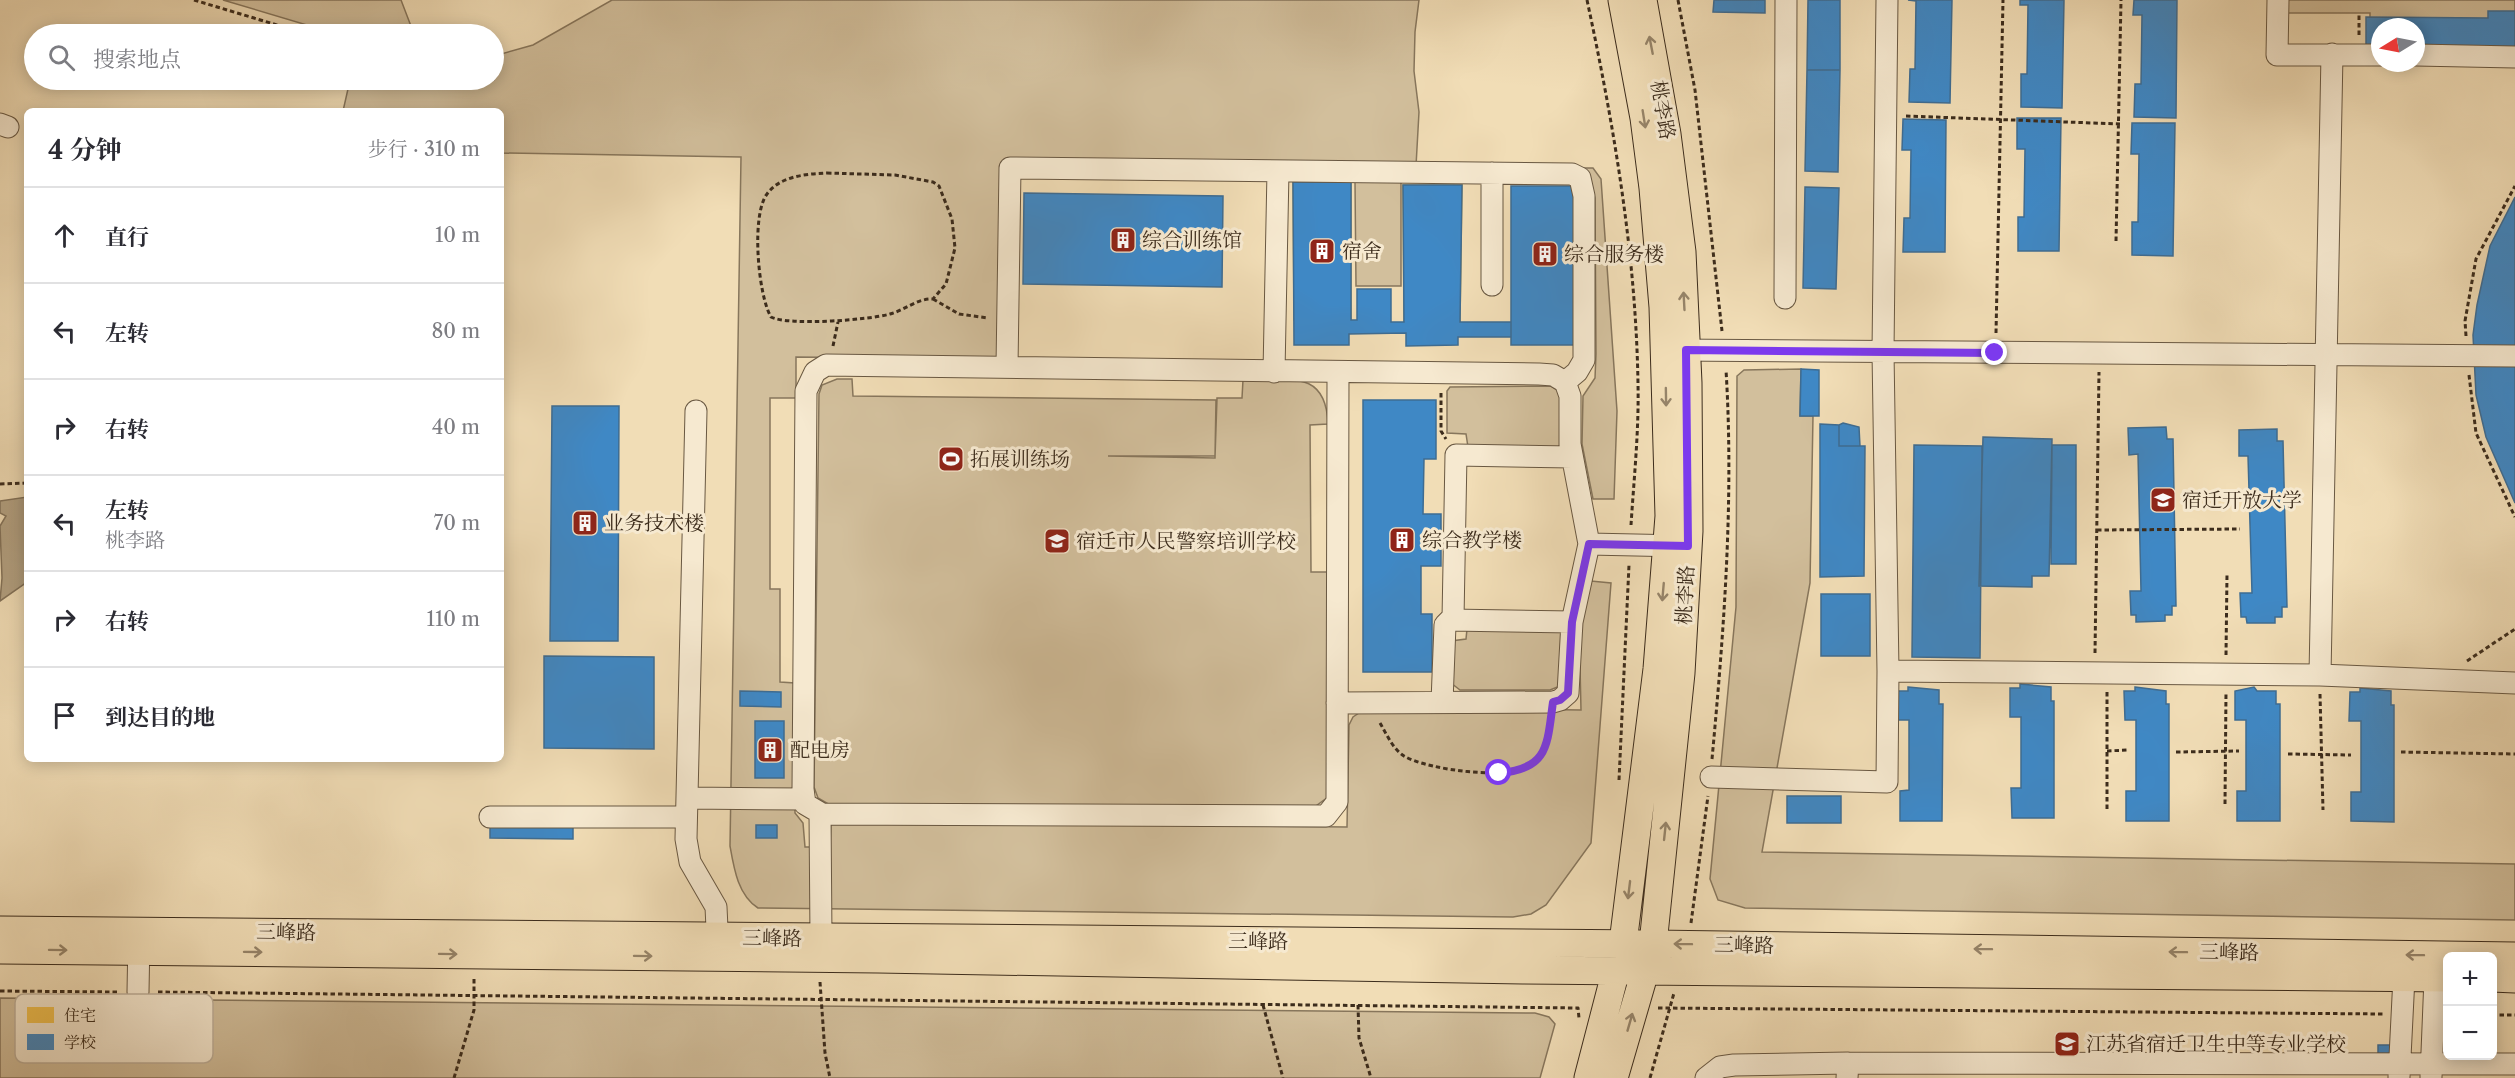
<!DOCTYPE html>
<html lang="zh">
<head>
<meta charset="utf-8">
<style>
  body { margin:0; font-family:"Libre Caslon Text","Noto Serif SC",serif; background:#f2f2f3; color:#2b2b33 }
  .controls { position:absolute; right:18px; bottom:18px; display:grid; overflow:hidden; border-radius:9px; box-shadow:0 3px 15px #0003 }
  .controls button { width:54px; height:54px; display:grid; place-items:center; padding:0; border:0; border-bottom:2px solid #e1e1e2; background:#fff; color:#2b2b33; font:30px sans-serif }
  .compass { position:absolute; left:2371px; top:18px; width:54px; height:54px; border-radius:50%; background:#fff; box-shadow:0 3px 15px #0003; rotate:260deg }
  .stop { position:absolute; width:18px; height:18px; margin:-14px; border:4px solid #7c3aed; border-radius:50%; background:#fff }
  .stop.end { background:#7c3aed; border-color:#fff; box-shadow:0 2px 6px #0008 }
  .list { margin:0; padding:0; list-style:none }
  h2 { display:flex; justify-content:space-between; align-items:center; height:78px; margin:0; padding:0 24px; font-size:26px }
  h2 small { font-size:20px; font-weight:400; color:#7c7c81 }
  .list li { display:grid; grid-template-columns:39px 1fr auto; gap:18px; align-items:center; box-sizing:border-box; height:96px; padding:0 24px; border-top:2px solid #e1e1e2 }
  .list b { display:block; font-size:22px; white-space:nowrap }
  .list p { margin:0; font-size:20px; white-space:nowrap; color:#7c7c81 }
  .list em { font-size:20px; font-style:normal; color:#7c7c81 }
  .icon { flex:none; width:33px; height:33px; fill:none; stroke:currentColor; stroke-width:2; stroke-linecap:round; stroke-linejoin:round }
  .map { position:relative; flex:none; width:2515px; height:1078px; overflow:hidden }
  .search { position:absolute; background:#fff; box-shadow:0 3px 15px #0003; left:24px; top:24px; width:480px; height:66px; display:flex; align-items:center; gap:15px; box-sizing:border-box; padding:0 21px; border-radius:33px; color:#7c7c81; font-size:22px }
  .panel { position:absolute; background:#fff; box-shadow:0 3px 15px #0003; left:24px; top:108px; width:480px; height:654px; border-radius:9px }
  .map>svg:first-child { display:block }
</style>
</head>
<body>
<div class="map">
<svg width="2515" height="1078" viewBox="0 0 2515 1078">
  <rect width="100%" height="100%" fill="#f1ddb6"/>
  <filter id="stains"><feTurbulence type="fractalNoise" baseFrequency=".00333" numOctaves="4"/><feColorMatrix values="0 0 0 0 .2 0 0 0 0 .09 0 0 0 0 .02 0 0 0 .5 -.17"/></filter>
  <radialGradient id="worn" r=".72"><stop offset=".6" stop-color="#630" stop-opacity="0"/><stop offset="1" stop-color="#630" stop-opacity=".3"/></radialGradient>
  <path fill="#d2bf9c" stroke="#87765c" stroke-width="1.5" d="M223,0H401L414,34H337Z
    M612,0H1419L1415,32L1414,71L1419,112L1416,166L1006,160L997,359L796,357V398H770V589H780V682L795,683V813L803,823L805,847H830L831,822L1347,827L1349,725L1353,717L1368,707L1581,710L1579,622L1591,581L1611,583L1591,843L1546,905L1531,914L1513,917L758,908C738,895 734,869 730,846L741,157L501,153V111H343L350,80H494V56L533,45Z
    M2281,0H2515V45L2416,27H2380L2370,44V13H2281Z
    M1579,168H1593L1601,179L1617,411L1614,499H1593L1582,444L1583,396L1595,378L1596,354L1595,198L1590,181Z
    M1401,181V286H1356L1355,182Z
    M1801,369L1800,416H1813L1810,583L1762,852L2515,864V920L1745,908L1718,900L1710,879L1736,607L1737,376L1744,370Z
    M837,379H852L853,396L1216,400L1215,456H1108L1215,458L1217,398H1242L1243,380C1286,381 1326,367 1328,424L1310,425L1311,572H1330L1328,797L1313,808L830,805L818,798L814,787L819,394L822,385Z
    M1551,386L1561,393V449L1468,447L1466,434L1447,433V391L1450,387Z
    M1467,629L1562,630L1560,686L1550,690H1460L1451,683V641L1466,639Z
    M0,998L1535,1013L1549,1017L1555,1024L1540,1078H0Z"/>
  <path fill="#b3a182" stroke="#837259" stroke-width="1.5" d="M27,497V582L0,601L2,578L0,526L6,516L0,513V501Z"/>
  <path fill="#f2c14e" stroke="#bb943f" stroke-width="1.5" d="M1293,182H1351V320H1294Z
    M1403,185H1462L1460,322H1404Z"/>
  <path fill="#3f88c5" stroke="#3e6c92" stroke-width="1.5" d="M1714,0H1765V13L1713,12Z
    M1808,0H1840V70H1807Z
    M1952,0L1950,103L1909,102L1910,69H1915L1916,1L1908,0Z
    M2020,0H2064L2062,108L2021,107V74H2027L2028,5H2020Z
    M2134,0H2177L2176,118L2134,117L2135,84H2141L2142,15H2133Z
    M2488,11H2515V49H2416V27H2380V49L2366,48V17L2488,18Z
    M1807,70H1840L1838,172L1805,171Z
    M2017,118H2061L2059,251H2018V217H2024L2025,149H2017Z
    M1903,119L1946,120L1945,252H1903L1904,218H1910L1911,150H1902Z
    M2132,123H2175L2173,256L2132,255V222H2138L2139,154H2131Z
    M1293,182H1351V320H1357V289H1391V322H1404L1403,185H1462L1460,322H1511V186H1578L1579,345H1511V337H1458V345L1406,346V333L1349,334V345H1294Z
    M1511,186H1578L1579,345H1511Z
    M1805,187L1839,188L1836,289L1803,288Z
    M1024,193L1223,196L1222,287L1023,284Z
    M2515,197V503L2486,437L2476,395L2473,335L2477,305L2490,246Z
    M1801,369L1819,370V416H1800Z
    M1363,400H1436V459H1424L1423,514H1441V566H1421V614H1432V672H1363Z
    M552,406H619L618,641H550Z
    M1843,423L1859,427L1860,446H1839V425Z
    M1820,424L1839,425V446H1865L1864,576L1820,577Z
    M2166,427L2167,439H2173L2176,606H2172V615H2165V621L2136,622V615H2131L2130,591H2141L2138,454L2129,455L2128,428Z
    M2277,429V441H2283L2287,607H2282V617H2275V623H2247L2246,617H2241L2240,593H2252L2248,456H2239V430Z
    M1983,437L2052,439L2049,576H2032V587L1979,586Z
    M1914,445L1982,446L1980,658L1912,657Z
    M2052,445H2076V564H2051Z
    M1821,594H1870V656H1821Z
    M544,656L654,657V749L544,748Z
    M2020,684L2051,687V701H2054V818H2012L2011,788H2021V717H2010V688H2020Z
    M1908,687L1939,690V704H1943L1942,821H1900V791L1909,790V720H1898V691H1908Z
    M2135,687L2166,691V704H2169V821H2126V791H2136V720H2125L2124,691H2135Z
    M2254,687L2257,691H2276V704H2280V821H2237V791H2246V720H2235V691Z
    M2360,688L2391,691V705H2394V822L2351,821V792H2361V721H2349L2350,692H2360Z
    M740,691L781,692V707L740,706Z
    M755,721H784V778H755Z
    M1787,796H1841V823H1787Z
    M490,821L573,822V839L490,838Z
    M756,825H777V838H756Z
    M2378,1045H2397L2398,1059H2378Z"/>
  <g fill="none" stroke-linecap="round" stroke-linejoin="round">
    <g stroke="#695842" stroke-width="23">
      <path id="minor" d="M1887,0L1883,352L1888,671L2320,675L2515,683
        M2278,0L2277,55H2380
        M2416,55L2515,57
        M0,124L8,127
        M1492,173V285
        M1785,298L1786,0
        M1673,350L2515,356
        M1007,367L1010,168L1572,174L1580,178L1584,196V360L1577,372L1565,382
        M1274,372L1278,171
        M696,411L686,839L690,862L716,907L718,950
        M1589,544L1682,546
        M1453,619L1456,455L1572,457
        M2320,675L2332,54
        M1442,702L1445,625L1450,620L1572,622
        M1337,703L1553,702L1560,700L1568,693L1572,622L1589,544L1570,444V396L1565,382L1553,375L1539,374L826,365L815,372L806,391L803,789L805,804L822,814L1326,816L1337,802L1338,373
        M1711,777L1887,782L1888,671
        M687,798L804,799
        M820,813L821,938
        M490,817H686
        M138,992L139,936
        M2399,1077L2404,977
        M2431,1077L2435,978
        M1706,1078L1720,1067L1734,1065L1848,1063
        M1847,1078L1848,1063L2515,1064"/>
    </g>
    <g stroke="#3c2c1c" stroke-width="29">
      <path id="major" d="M0,930L1653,944L2515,956
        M0,950L878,959L1523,970L2448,978
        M2492,978L2515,979
        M1588,1078L1623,943L1657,669L1669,516L1663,307L1653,188L1644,118L1622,0
        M1614,1078L1653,944L1681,673L1689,531L1688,383L1682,252L1667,134L1643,0"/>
    </g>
    <path stroke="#3c2c1c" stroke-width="3" stroke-dasharray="4.5 3" stroke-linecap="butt" d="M194,0L307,34
      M1587,0C1614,126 1636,255 1638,384C1639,431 1634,478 1631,525
      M1678,0L1695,90L1722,331
      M2359,35V13
      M1906,116L2120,124
      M827,173L895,175L933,182L939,186L952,219L955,248L946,284L933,299C918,298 905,310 890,314C869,320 788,326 771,317C758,295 751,215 767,194C780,176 806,174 827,173Z
      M2116,241L2121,0
      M933,299L959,314L988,318
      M1996,333L2003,0
      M2466,336L2465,321L2476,259L2515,186
      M833,346L838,322
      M2469,375L2476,433L2515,517
      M1441,393V431L1446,439
      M0,484L27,483
      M2097,530L2240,529
      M2095,653L2099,372
      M2226,655L2227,574
      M2467,661L2515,629
      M2107,692V810
      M2320,694L2323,810
      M1380,723C1387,735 1393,749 1404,756C1427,770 1519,783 1537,761C1546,751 1548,734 1550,722
      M2107,751L2127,750
      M2176,752L2239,751
      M2401,752L2515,754
      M2288,754L2351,755
      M1712,759C1724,630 1734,500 1726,370
      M1619,780L1629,565
      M2225,804L2226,692
      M1691,923L1708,796
      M820,982L825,1053L830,1078
      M0,991L118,992
      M158,992L1578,1008L1579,1018
      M1263,1005L1283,1078
      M1358,1005L1359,1038L1371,1078
      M1658,1008L2383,1014
      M2492,1015H2515
      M454,1078L474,1010V978
      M1650,1078L1674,993"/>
    <use href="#minor" stroke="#f6e9d0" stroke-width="21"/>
    <use href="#major" stroke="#f1ddb6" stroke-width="27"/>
  </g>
  <defs><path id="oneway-shaft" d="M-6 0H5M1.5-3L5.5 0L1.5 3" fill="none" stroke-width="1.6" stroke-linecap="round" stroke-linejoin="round" transform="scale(1.5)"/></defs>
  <g stroke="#968469">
    <use href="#oneway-shaft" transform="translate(1651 45) rotate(-101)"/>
    <use href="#oneway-shaft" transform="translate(1644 119) rotate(81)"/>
    <use href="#oneway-shaft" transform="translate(1684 301) rotate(-93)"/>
    <use href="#oneway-shaft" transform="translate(1666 397) rotate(89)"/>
    <use href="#oneway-shaft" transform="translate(1663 592) rotate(95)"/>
    <use href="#oneway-shaft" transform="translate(1665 831) rotate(-84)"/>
    <use href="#oneway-shaft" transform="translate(1629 890) rotate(97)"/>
    <use href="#oneway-shaft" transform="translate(1683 944) rotate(-179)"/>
    <use href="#oneway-shaft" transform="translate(1983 949) rotate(-179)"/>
    <use href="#oneway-shaft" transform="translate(58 950) rotate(1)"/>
    <use href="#oneway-shaft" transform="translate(253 952) rotate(1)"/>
    <use href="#oneway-shaft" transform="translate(2178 952) rotate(-179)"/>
    <use href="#oneway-shaft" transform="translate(448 954) rotate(1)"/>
    <use href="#oneway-shaft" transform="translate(2415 955) rotate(-179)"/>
    <use href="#oneway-shaft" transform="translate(643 956) rotate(1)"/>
    <use href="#oneway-shaft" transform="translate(1630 1022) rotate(-74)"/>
  </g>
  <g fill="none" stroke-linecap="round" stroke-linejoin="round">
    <path stroke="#7c3aed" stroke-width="8" d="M1499,773C1549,769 1547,745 1553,702L1560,700L1568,693L1572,622L1589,544L1688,546L1686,350L1995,353"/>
  </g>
  <defs>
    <g id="building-square" transform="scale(1.35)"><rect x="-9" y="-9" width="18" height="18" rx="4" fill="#8f2418" stroke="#f6e9d0"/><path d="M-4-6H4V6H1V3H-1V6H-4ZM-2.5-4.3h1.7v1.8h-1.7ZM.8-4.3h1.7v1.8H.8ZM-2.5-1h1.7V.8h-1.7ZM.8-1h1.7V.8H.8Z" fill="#fff"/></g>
    <g id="stadium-square" transform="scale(1.35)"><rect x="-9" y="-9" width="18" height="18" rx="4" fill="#8f2418" stroke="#f6e9d0"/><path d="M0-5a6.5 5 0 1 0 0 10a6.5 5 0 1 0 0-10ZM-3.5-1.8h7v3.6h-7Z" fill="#fff"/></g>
    <g id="university-square" transform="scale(1.35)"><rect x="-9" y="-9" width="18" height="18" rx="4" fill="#8f2418" stroke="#f6e9d0"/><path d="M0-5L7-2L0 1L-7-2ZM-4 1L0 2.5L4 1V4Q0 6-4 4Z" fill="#fff"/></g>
    <g id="school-square" transform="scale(1.35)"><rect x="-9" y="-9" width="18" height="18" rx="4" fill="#8f2418" stroke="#f6e9d0"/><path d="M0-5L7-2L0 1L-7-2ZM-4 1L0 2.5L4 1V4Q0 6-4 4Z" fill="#fff"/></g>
  </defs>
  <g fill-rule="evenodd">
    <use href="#building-square" x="1123" y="240"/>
    <use href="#building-square" x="1322" y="251"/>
    <use href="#building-square" x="1545" y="254"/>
    <use href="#stadium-square" x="951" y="459"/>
    <use href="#university-square" x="2163" y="500"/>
    <use href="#building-square" x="585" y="523"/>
    <use href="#building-square" x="1402" y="540"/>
    <use href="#school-square" x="1057" y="541"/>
    <use href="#building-square" x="770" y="750"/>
    <use href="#school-square" x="2067" y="1044"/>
  </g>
  <g text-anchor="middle" stroke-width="6" stroke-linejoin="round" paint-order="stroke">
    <g font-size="20" fill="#3c2c1c" stroke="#f6e9d0">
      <text transform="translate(1663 110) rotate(80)" y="7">桃李路</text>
      <text transform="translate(1685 595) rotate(-87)" y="7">桃李路</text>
      <text transform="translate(286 932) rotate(1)" y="7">三峰路</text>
      <text transform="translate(772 938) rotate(1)" y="7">三峰路</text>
      <text x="1258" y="948">三峰路</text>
      <text transform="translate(1744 945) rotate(1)" y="7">三峰路</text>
      <text transform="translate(2229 952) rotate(1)" y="7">三峰路</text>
    </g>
    <g font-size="20" fill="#3c2c1c" stroke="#f6e9d0" text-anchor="start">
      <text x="1142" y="247">综合训练馆</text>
      <text x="1342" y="258">宿舍</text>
      <text x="1564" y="261">综合服务楼</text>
      <text x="970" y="466">拓展训练场</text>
      <text x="2182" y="507">宿迁开放大学</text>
      <text x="604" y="530">业务技术楼</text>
      <text x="1422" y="547">综合教学楼</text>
      <text x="1076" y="548">宿迁市人民警察培训学校</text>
      <text x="790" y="757">配电房</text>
      <text x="2086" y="1051">江苏省宿迁卫生中等专业学校</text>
    </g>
  </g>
  <rect x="15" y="994" width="198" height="69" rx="9" fill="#f6e9d0" stroke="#beb09a" stroke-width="1.5"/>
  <rect x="27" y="1007" width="27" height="16" fill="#f2c14e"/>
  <rect x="27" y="1034" width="27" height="16" fill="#3f88c5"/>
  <g font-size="16" fill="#3c2c1c">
    <text x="64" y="1021">住宅</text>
    <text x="64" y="1048">学校</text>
  </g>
  <rect width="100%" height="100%" filter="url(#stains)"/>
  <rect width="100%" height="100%" fill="url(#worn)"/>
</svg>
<div class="controls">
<button>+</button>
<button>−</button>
</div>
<svg class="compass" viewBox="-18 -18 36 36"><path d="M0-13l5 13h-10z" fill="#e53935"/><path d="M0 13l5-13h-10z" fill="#7c7c81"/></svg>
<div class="stop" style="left:1499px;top:773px"></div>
<div class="stop end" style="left:1995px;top:353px"></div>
<div class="search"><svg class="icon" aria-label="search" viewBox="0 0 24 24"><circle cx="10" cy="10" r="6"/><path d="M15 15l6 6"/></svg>搜索地点</div>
<section class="panel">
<h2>4 分钟<small>步行 · 310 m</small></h2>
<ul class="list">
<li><svg class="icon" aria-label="ahead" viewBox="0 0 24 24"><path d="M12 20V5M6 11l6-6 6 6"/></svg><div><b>直行</b></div><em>10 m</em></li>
<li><svg class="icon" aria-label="left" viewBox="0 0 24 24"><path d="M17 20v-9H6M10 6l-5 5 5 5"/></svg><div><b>左转</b></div><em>80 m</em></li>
<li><svg class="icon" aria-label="right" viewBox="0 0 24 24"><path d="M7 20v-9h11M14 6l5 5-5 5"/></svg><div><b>右转</b></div><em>40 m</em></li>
<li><svg class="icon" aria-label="left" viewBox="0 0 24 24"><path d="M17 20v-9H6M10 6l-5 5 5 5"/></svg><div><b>左转</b><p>桃李路</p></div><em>70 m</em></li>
<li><svg class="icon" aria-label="right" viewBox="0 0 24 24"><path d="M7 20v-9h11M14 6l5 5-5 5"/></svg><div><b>右转</b></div><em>110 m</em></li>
<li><svg class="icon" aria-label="arrive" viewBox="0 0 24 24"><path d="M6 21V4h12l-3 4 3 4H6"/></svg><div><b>到达目的地</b></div></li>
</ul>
</section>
</div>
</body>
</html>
